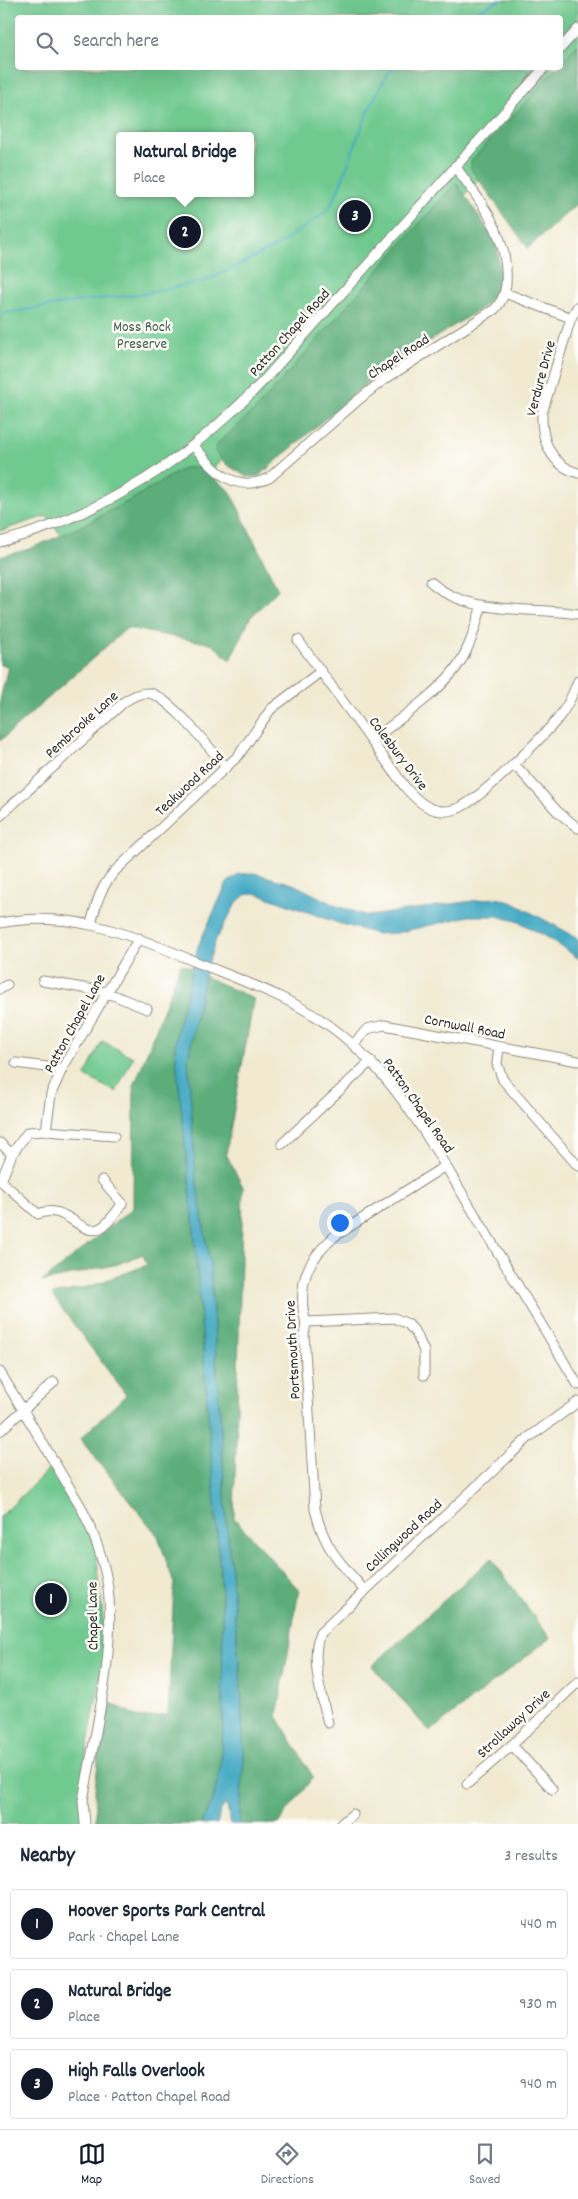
<!DOCTYPE html>
<html lang="en">
<head>
<meta charset="utf-8">
<style>
  body { margin:0; font-family:Dekko,sans-serif; background:#f6f6f7; color:#1f2937 }
  .you { position:absolute; left:339px; top:1222px; width:18px; height:18px; margin:-12px; border:4px solid #fff; border-radius:50%; background:#1a73e8; box-shadow:0 0 0 8px #1a73e833 }
  .badge { display:grid; place-items:center; width:32px; height:32px; border-radius:50%; background:#111827; color:#fff; font-size:16px; font-weight:700 }
  .pin { position:absolute; translate:-50% -50%; border:2px solid #fff; box-shadow:0 1px 5px #0006 }
  .popup { position:absolute; left:116px; top:132px; width:138px; height:65px; box-sizing:border-box; display:grid; place-content:center; border-radius:5px; background:#fff; filter:drop-shadow(0 1px 4px #0005); font-size:16px; white-space:nowrap; color:#747a83 }
  .popup b { font-size:19px; color:#1f2937 }
  .popup::after { content:''; position:absolute; left:50%; top:100%; margin-left:-10px; border:10px solid transparent; border-top-color:#fff }
  .list { margin:0; padding:0; list-style:none }
  h2 { display:flex; justify-content:space-between; align-items:center; height:65px; margin:0; padding:0 20px; font-size:21px }
  h2 small { font-size:16px; font-weight:400; color:#747a83 }
  .list li { display:grid; grid-template-columns:32px 1fr auto; gap:15px; align-items:center; box-sizing:border-box; height:70px; margin:0 10px 10px; padding:0 10px; border:1px solid #e0e1e3; border-radius:5px }
  .list b { display:block; font-size:19px; white-space:nowrap }
  .list p { margin:0; font-size:16px; white-space:nowrap; color:#747a83 }
  .list em { font-size:16px; font-style:normal; color:#747a83 }
  .icon { flex:none; width:28px; height:28px; fill:none; stroke:currentColor; stroke-width:2; stroke-linecap:round; stroke-linejoin:round }
  .map { position:relative; flex:none; width:578px; height:1824px; overflow:hidden }
  .search { position:absolute; background:#fff; box-shadow:0 5px 20px #0002; left:15px; right:15px; top:15px; height:55px; display:flex; align-items:center; gap:12px; box-sizing:border-box; padding:0 18px; border-radius:5px; color:#747a83; font-size:19px }
  .sheet { height:305px; background:#fff }
  nav { display:flex; justify-content:space-around; align-items:center; box-sizing:border-box; height:70px; border-top:1px solid #e0e1e3; background:#fff; font-size:14px; color:#747a83 }
  nav a { display:grid; justify-items:center; gap:2px }
  nav .on { color:#111827 }
  .map>svg:first-child { display:block }
</style>
</head>
<body>
<div class="map">
<svg width="578" height="1824" viewBox="0 0 578 1824">
  <rect width="100%" height="100%" fill="#fdfcf7"/>
  <filter id="ink" filterUnits="userSpaceOnUse"><feTurbulence type="fractalNoise" baseFrequency=".02" numOctaves="2"/><feDisplacementMap in="SourceGraphic" scale="10" xChannelSelector="R" yChannelSelector="G"/><feConvolveMatrix kernelMatrix="1 2 1 2 8 2 1 2 1" color-interpolation-filters="sRGB"/></filter>
  <filter id="wash" filterUnits="userSpaceOnUse"><feTurbulence type="fractalNoise" baseFrequency=".0096" numOctaves="4" result="noise"/><feDisplacementMap in="SourceGraphic" scale="20" xChannelSelector="R" yChannelSelector="G"/><feGaussianBlur stdDeviation="1.12" result="paint"/><feColorMatrix in="noise" values="0 0 0 0 0 0 0 0 0 0 0 0 0 0 0 0 0 1.4 0 .05"/><feComposite in="paint" operator="in"/></filter>
  <g filter="url(#wash)">
    <rect width="100%" height="100%" fill="#f1ead1"/>
    <path fill="#6fc98f" stroke="#4d7a5d" fill-rule="evenodd" d="M0,0H578V72L204,479L64,539L46,516L0,531ZM18,18H560V68H18ZM120,136H250V193H120Z
      M102,1041L133,1057L116,1092L85,1076Z
      M51,1467L96,1547L106,1650L83,1769L82,1824H0V1517Z"/>
    <path fill="#5bad7a" stroke="#436c52" d="M578,44V203L528,248L471,169V161L557,68H560L561,63Z
      M456,182L497,243L500,278L493,295L483,307L375,376L259,476L247,477L226,464L215,452L217,444L257,408Z
      M199,467L230,491L278,590L250,618L230,660L212,644L127,628L0,741V701L8,666L0,665V557L29,549L71,531L129,501L184,468Z
      M181,964L193,968L178,1028L175,1048L194,1229L222,1597L223,1730L220,1770L213,1801L201,1824H96L95,1789L105,1700L141,1718L168,1715L174,1584L158,1536L80,1439L126,1395L52,1295L91,1286L147,1265L143,1254L118,1264L42,1282L133,1208L134,1086Z
      M204,976L254,999L226,1154L243,1187L234,1518L299,1590L277,1716L313,1777L278,1824H239L244,1757L240,1672L227,1527L210,1264L196,1179L188,1059Z
      M491,1558L550,1638L430,1732L372,1666Z"/>
    <path fill="#45aac4" stroke="#386a78" d="M254,873L293,884L337,906L368,916L493,898L508,900L578,938V958L547,937L519,922L497,916H469L397,933L377,934L341,924L255,893L245,895L237,902L216,939L204,976L188,1059L196,1179L210,1264L227,1527L240,1672L244,1757L239,1824H231L226,1804L221,1810L217,1824H201L213,1801L220,1770L223,1730L222,1597L194,1229L175,1048L178,1028L198,946L227,883L239,874Z"/>
    <g fill="none" stroke-linecap="round" stroke-linejoin="round">
      <path stroke="#45aac4" stroke-width="2" d="M461,18L501,0
        M0,314L81,301L144,294L208,280L275,247L325,213L333,202C350,164 368,97 393,68"/>
    </g>
  </g>
  <g filter="url(#ink)">
    <g fill="none" stroke-linecap="round" stroke-linejoin="round">
      <g stroke="#8e8a7e" stroke-width="11">
        <path id="minor" d="M560,49L578,29
          M505,293L571,318
          M578,306L571,318L542,413C541,439 550,465 578,473
          M194,446C215,471 234,494 269,478L357,401L382,381L495,309C506,297 507,285 506,269C503,228 479,199 455,166
          M0,542C108,513 190,458 266,378L544,68
          M431,582C467,616 533,607 578,614
          M298,640L405,787C418,802 432,815 453,810C475,806 539,740 556,721C565,710 573,695 578,681
          M371,741C399,719 442,691 460,662C471,645 476,624 482,605
          M514,764L558,812L578,828
          M0,816L124,702C131,697 139,692 149,693C169,696 211,750 226,767
          M0,923C66,910 125,932 184,957C234,978 291,996 334,1029C395,1075 432,1144 471,1208C507,1267 542,1326 578,1385
          M91,924C97,901 100,888 115,871L238,756L271,709L320,672
          M43,981L106,992L147,1009
          M0,989L7,985
          M353,1045L367,1029L384,1025L578,1061
          M499,1047L497,1064L503,1080L578,1166
          M16,1063L62,1069
          M46,1131L114,1136
          M0,1143L12,1154
          M282,1144L371,1061
          M102,1180L122,1203C119,1210 114,1215 108,1222C84,1248 70,1200 38,1214L1,1181L12,1154L28,1132L46,1131L51,1094L62,1069L139,938
          M307,1322L394,1318L408,1324L416,1333L424,1351V1375
          M0,1372L80,1505C93,1531 104,1558 108,1588C116,1652 94,1737 83,1801L85,1824
          M0,1431L54,1382
          M364,1590C339,1561 324,1548 315,1509L304,1334C308,1318 304,1322 303,1308C300,1275 311,1257 335,1236L445,1166
          M328,1723C322,1696 310,1660 320,1633L528,1438L578,1402
          M512,1745L552,1789
          M467,1784L512,1745L578,1682
          M341,1824L353,1814"/>
      </g>
      <use href="#minor" stroke="#fff" stroke-width="9"/>
    </g>
  </g>
  <g text-anchor="middle" stroke-width="5" stroke-linejoin="round" paint-order="stroke">
    <g font-size="15" fill="#43624e" stroke="#fdfcf7">
      <text x="142" y="331">Moss Rock<tspan x="142" dy="17">Preserve</tspan></text>
    </g>
    <g font-size="15" fill="#2b2b2b" stroke="#fdfcf7">
      <text transform="translate(289 332) rotate(-48)" y="5">Patton Chapel Road</text>
      <text transform="translate(398 356) rotate(-33)" y="5">Chapel Road</text>
      <text transform="translate(540 378) rotate(-75)" y="5">Verdure Drive</text>
      <text transform="translate(81 724) rotate(-42)" y="5">Pembrooke Lane</text>
      <text transform="translate(399 753) rotate(53)" y="5">Colesbury Drive</text>
      <text transform="translate(189 783) rotate(-43)" y="5">Teakwood Road</text>
      <text transform="translate(74 1023) rotate(-61)" y="5">Patton Chapel Lane</text>
      <text transform="translate(465 1026) rotate(11)" y="5">Cornwall Road</text>
      <text transform="translate(419 1105) rotate(55)" y="5">Patton Chapel Road</text>
      <text transform="translate(292 1350) rotate(-93)" y="5">Portsmouth Drive</text>
      <text transform="translate(403 1535) rotate(-43)" y="5">Collingwood Road</text>
      <text transform="translate(92 1616) rotate(-91)" y="5">Chapel Lane</text>
      <text transform="translate(513 1723) rotate(-43)" y="5">Strollaway Drive</text>
    </g>
  </g>
</svg>
<div class="you"></div>
<div class="pin badge" style="left:51px;top:1599px">1</div>
<div class="pin badge" style="left:185px;top:232px">2</div>
<div class="popup"><b>Natural Bridge</b>Place</div>
<div class="pin badge" style="left:355px;top:216px">3</div>
<div class="search"><svg class="icon" aria-label="search" viewBox="0 0 24 24"><circle cx="10" cy="10" r="6"/><path d="M15 15l6 6"/></svg>Search here</div>
</div>
<section class="sheet">
<h2>Nearby<small>3 results</small></h2>
<ul class="list">
<li><span class="badge">1</span><div><b>Hoover Sports Park Central</b><p>Park · Chapel Lane</p></div><em>440 m</em></li>
<li><span class="badge">2</span><div><b>Natural Bridge</b><p>Place</p></div><em>930 m</em></li>
<li><span class="badge">3</span><div><b>High Falls Overlook</b><p>Place · Patton Chapel Road</p></div><em>940 m</em></li>
</ul>
</section>
<nav>
<a class="on"><svg class="icon" aria-label="map" viewBox="0 0 24 24"><path d="M3 6l6-2 6 2 6-2v14l-6 2-6-2-6 2zM9 4v14M15 6v14"/></svg>Map</a>
<a><svg class="icon" aria-label="directions" viewBox="0 0 24 24"><path d="M12 3l9 9-9 9-9-9zM9 14v-3h6M13 9l2 2-2 2"/></svg>Directions</a>
<a><svg class="icon" aria-label="saved" viewBox="0 0 24 24"><path d="M7 4h10v16l-5-4-5 4z"/></svg>Saved</a>
</nav>
</body>
</html>
